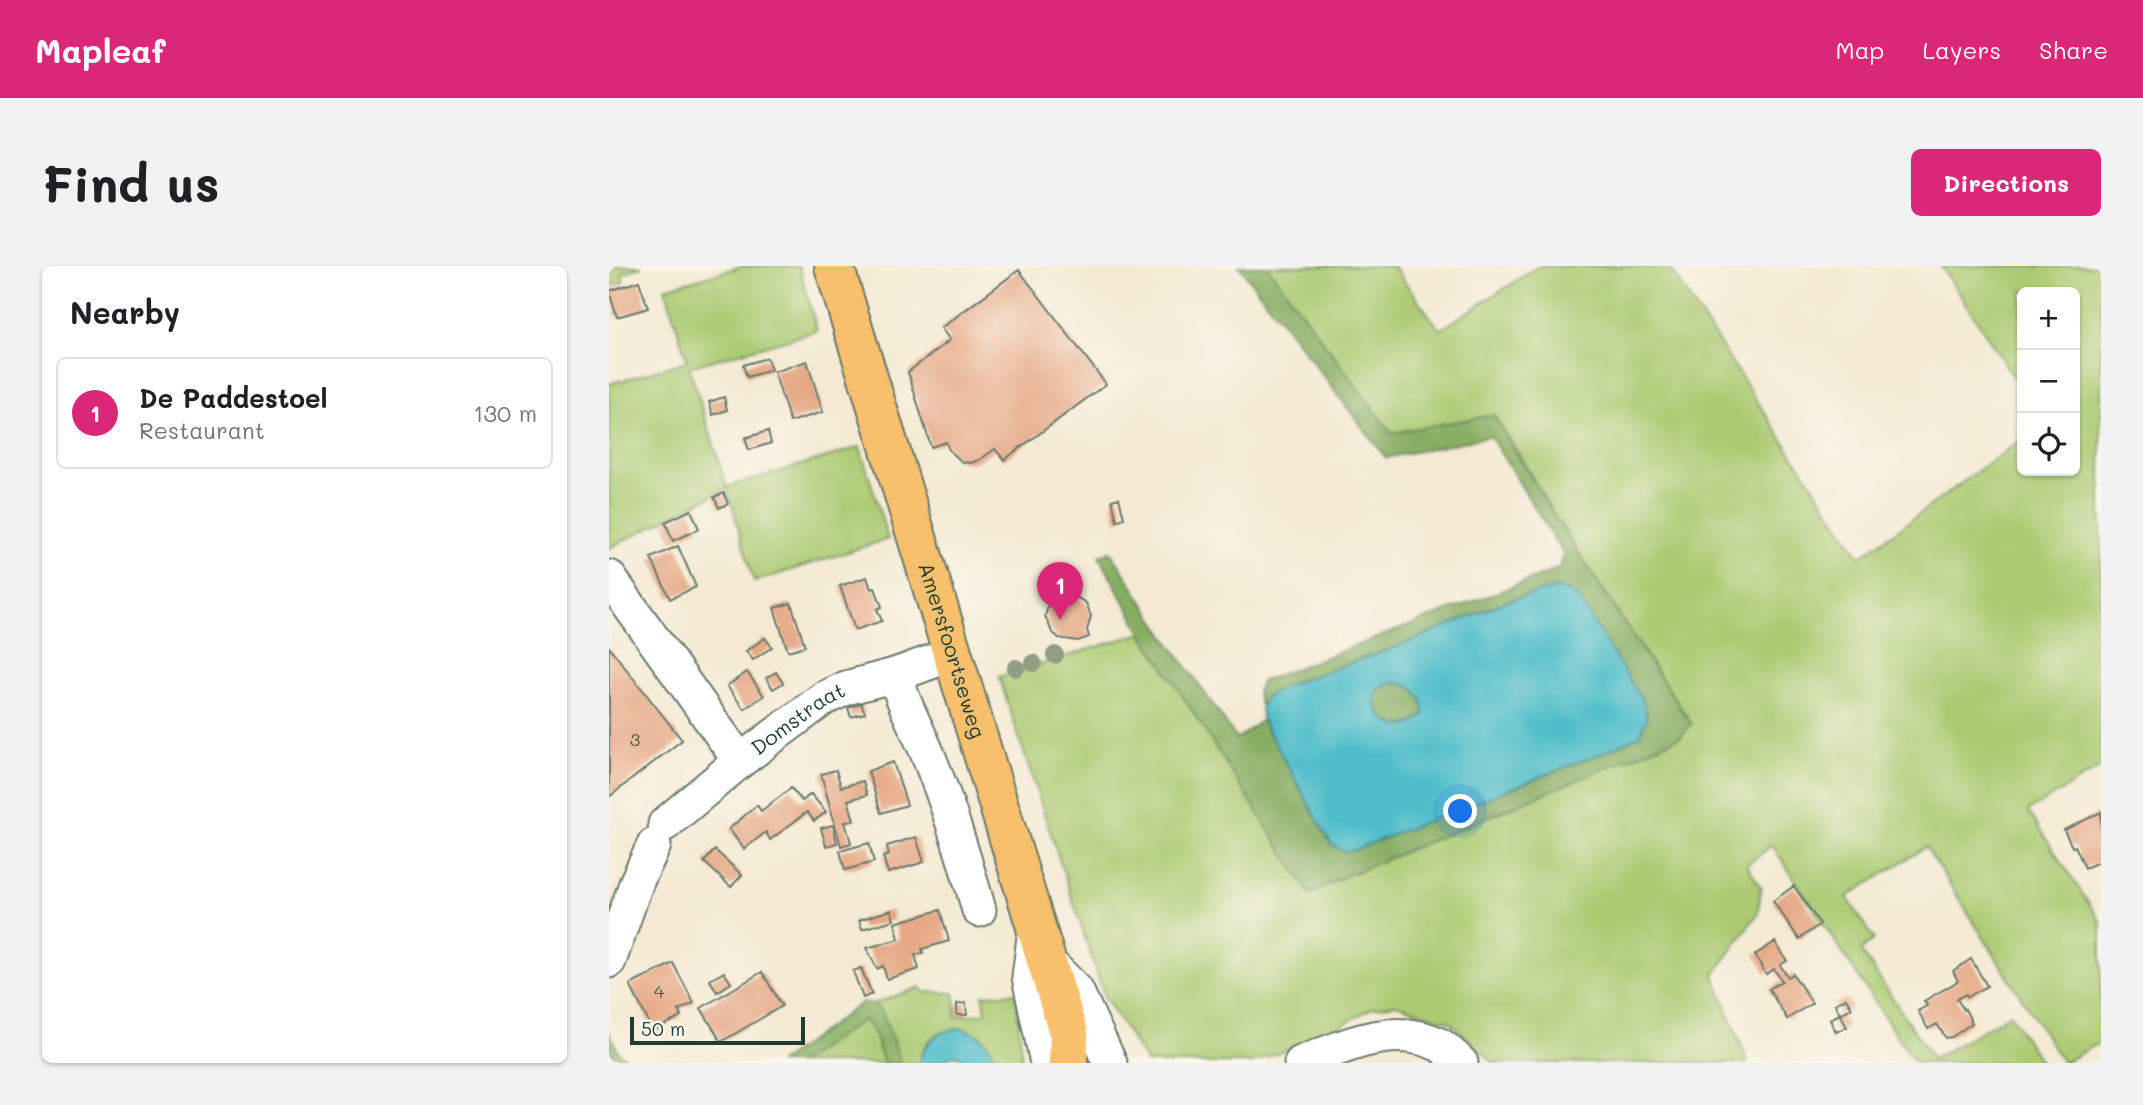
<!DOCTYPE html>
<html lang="en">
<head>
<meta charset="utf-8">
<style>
  body { margin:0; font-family:Mali,sans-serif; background:#f2f2f2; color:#202124 }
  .controls { position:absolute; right:21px; top:21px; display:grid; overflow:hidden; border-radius:10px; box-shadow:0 2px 5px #0004 }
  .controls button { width:63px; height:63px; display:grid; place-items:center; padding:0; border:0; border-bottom:2px solid #e0e0e0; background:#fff; color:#202124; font:35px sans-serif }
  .scale { position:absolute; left:21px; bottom:18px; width:175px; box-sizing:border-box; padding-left:7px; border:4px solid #1f3d34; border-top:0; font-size:19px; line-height:24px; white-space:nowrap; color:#1f3d34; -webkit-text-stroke:5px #fbf7ec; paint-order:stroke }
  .you { position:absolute; left:852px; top:546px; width:24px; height:24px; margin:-18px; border:5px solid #fff; border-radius:50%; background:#1a73e8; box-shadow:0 0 0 10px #1a73e833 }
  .badge { display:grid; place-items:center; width:46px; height:46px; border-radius:50%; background:#db2777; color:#fff; font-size:23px; font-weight:700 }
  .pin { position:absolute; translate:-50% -58px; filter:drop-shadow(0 2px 4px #0008) }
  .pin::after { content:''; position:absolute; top:37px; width:24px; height:21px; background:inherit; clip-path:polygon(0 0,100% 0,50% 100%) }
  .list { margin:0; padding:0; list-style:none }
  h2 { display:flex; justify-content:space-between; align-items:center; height:91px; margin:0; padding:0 28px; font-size:30px }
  h2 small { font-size:23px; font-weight:400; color:#757577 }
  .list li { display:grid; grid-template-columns:46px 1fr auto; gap:21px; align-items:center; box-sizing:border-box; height:112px; margin:0 14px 14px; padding:0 14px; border:2px solid #e0e0e0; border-radius:10px }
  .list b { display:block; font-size:26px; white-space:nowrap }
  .list p { margin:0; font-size:23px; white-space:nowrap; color:#757577 }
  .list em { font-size:23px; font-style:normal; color:#757577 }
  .icon { flex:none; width:38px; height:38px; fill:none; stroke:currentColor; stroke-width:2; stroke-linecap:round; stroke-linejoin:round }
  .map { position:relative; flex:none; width:1492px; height:797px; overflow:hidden; border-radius:10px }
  header { display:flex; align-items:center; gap:42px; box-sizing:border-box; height:98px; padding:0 35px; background:#db2777; color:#fff }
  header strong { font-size:33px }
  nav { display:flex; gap:38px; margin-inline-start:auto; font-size:24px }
  .intro { display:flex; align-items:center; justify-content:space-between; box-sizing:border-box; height:168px; padding:0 42px }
  h1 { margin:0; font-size:49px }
  .button { padding:18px 32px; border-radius:10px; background:#db2777; color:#fff; font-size:24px; font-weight:700 }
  main { display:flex; gap:42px; padding:0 42px }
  aside { flex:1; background:#fff; border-radius:10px; box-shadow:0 2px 5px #0004 }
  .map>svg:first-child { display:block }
</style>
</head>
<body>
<header>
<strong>Mapleaf</strong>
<nav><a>Map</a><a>Layers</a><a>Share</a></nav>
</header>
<div class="intro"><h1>Find us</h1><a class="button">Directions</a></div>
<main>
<aside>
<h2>Nearby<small></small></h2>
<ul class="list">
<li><span class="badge">1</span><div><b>De Paddestoel</b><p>Restaurant</p></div><em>130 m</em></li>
</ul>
</aside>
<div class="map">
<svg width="1492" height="797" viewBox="0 0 1492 797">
  <rect width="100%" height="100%" fill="#fbf7ec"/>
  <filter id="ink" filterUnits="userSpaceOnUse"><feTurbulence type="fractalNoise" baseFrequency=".0143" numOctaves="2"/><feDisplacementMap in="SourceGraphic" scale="14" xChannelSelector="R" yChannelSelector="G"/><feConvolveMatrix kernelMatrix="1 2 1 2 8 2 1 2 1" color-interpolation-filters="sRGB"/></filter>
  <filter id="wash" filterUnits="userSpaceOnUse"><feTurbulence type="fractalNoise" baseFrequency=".00686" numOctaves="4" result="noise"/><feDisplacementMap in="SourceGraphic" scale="28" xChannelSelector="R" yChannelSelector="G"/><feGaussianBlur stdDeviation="1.57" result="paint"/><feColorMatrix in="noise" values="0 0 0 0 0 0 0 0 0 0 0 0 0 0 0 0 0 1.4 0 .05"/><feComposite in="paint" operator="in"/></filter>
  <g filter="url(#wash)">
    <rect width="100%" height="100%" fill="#f4ead3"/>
    <path fill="#abca72" stroke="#658453" stroke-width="2" d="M0,0H33L13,8L15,16L0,21Z
      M134,0H190L208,65L80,101L118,221L251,181L279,273L145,316L118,222L0,282V118L78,95L56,22Z
      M658,0H784L831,64L930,0H1059L1251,291L1413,173V205H1466V26H1413V124L1332,0H1492V501L1419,545L1492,656V776L1454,797L1317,581L1238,631L1265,673L1252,685L1324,793L1401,748L1432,797H1306L1163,579L1138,599L1152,622L1149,647L1105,709L1139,797H885L841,756L787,738L763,742L719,767L643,797H538L496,732L390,411L533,367L702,628L732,612L1071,471L1082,457L946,251L913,193L885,149L782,167Z
      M312,721L315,726L346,727L347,751L377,747L374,729L407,727L413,797H387L384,786L371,769C341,764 318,759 310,797H292L272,744L263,738Z
      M254,754C266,762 270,784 275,797H191Z"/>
    <path fill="#88ae64" stroke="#54764c" stroke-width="2" d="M630,0H658L782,167L884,149L946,251L1082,458L1071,471L732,612L701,628L533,367L490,290L501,285L556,370L628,473L653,454L659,467L743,585L1000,484L1031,469L948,322L898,335L793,379L676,420L656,432L652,442C648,431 646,425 653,415L937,308L951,301L955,289L881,170L777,192Z
      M784,415C803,418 815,428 815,447C795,471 768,458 766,429L770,423Z
      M254,736L263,738L272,744L292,797H275C270,784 266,762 254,754L191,797H170Z
      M0,766L10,787L24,797H8C0,788 0,779 0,766Z"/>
    <path fill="#50bdc9" stroke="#387d7e" stroke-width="2" fill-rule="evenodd" d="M948,322L960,325L970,333L1033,434L1038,451L1031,469L1000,484L743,585H733L722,578L653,454L652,442L656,432L676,420L793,379L898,335ZM784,416C803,418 815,428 815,448C795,471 767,458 766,429L770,423Z
      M350,762C371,766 382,777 387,797H359L349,790H342L335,797H310C315,775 329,765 350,762Z"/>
    <g id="blocks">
      <path fill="#e6a784" d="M410,4L497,118L395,194L386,183L370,194L362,197L353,196L340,184L337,176L322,181L299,106L341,74L332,62Z
        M30,15L39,42L8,51L0,25Z
        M158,92L162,104L138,111L134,99Z
        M198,95L214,146L181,156L165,106Z
        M115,131L118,144L104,149L100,136Z
        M159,165L162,177L140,184L136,172Z
        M115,227L119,238L110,242L105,231Z
        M510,232L515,252L508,255L503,234Z
        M82,244L90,263L64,275L56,256Z
        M69,280L87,321L61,333L42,292Z
        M258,311L262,323L266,322L273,341L268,343L273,355L246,364L231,320Z
        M460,319L464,329L477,337L482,350L478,364L480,371L469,375L450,372L443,366L436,350L441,334L446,328Z
        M182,337L196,380L179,385L165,342Z
        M156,372L163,381L144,394L137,385Z
        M0,381L73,474L0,531Z
        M138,406L155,430L135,443L118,420Z
        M167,406L174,417L164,423L157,412Z
        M252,437L256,447L242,451L239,442Z
        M284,496L298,539L272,547L259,505Z
        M227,504L232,521L254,515L258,529L239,534L245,554L236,556L242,577L232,580L212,508Z
        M182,522L193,535L202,528L217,546L205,555L198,546L161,574L157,566L135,583L120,563L148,539L152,545Z
        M1492,546V595L1476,602L1466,580L1463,581L1455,564Z
        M224,559L228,577L217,580L212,562Z
        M307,571L315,596L279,607L274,591L280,589L278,580Z
        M260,577L265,596L236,604L231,585Z
        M106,584L133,609L122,621L95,596Z
        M1185,620L1211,658L1190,673L1164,635Z
        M282,644L285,654L253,663L250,654Z
        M331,644L340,675L313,683L314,687L306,689L310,703L278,713L274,700L268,703L258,682L290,673L286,657Z
        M1166,676L1178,695L1171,699L1179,711L1184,708L1203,737L1178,753L1160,723L1173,715L1165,703L1157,708L1146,689Z
        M1362,693L1378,720L1359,731L1357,728L1348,733L1355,744L1356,743L1363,757L1343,771L1337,772L1328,758L1319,763L1309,745L1318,740L1315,735L1349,715L1344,705Z
        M64,697L85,737L70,744L72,751L44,765L21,719Z
        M252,702L263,728L254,732L244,705Z
        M115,706L122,717L108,726L101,714Z
        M153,706L173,740L112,776L92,742Z
        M1237,732L1243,742L1231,748L1226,738Z
        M357,737L358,749H348V738Z
        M1231,748L1238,761L1227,766L1221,753Z"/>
    </g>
  </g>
  <g filter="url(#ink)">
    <use href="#blocks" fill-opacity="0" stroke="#6a7a6c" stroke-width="2"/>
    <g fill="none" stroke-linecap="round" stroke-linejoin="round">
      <g stroke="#6a7a6c" stroke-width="37">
        <g id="minor">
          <path d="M0,311L131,495"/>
          <path d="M286,409C294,439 310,465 321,494C341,543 356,594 370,644"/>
          <path id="s1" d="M56,558L131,495L214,433L237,422L286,409L344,388"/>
          <path d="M426,663L420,711L438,797"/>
          <path d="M437,694L467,724L501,797"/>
          <path d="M0,695L28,615L45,579"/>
          <path d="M692,797C735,780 785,756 831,779C838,783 845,791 852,797"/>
        </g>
      </g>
      <g stroke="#6a7a6c" stroke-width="42">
        <g id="major">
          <path id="s2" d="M225,0L460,769L459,797"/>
        </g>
      </g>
      <use href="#minor" stroke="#fff" stroke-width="33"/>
      <use href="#major" stroke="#f8bf6c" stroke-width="38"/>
    </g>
    <g fill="#929e84">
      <circle cx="446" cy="389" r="9"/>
      <circle cx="424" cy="397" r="9"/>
      <circle cx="407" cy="402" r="9"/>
    </g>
  </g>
  <g text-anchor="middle" stroke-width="5" stroke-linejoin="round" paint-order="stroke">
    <g font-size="18" fill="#515848">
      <text x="26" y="480">3</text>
      <text x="50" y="732">4</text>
    </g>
    <g font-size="21" fill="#1f3d34" stroke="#fbf7ec">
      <text dy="7" stroke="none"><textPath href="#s2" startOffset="402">Amersfoortseweg</textPath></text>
      <text dy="7" stroke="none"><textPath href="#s1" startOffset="170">Domstraat</textPath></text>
    </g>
  </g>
</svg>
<div class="controls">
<button>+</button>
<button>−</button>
<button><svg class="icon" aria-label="locate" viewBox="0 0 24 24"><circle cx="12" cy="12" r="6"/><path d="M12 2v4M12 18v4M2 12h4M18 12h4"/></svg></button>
</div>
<div class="scale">50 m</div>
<div class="you"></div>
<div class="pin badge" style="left:451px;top:354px">1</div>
</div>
</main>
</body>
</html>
